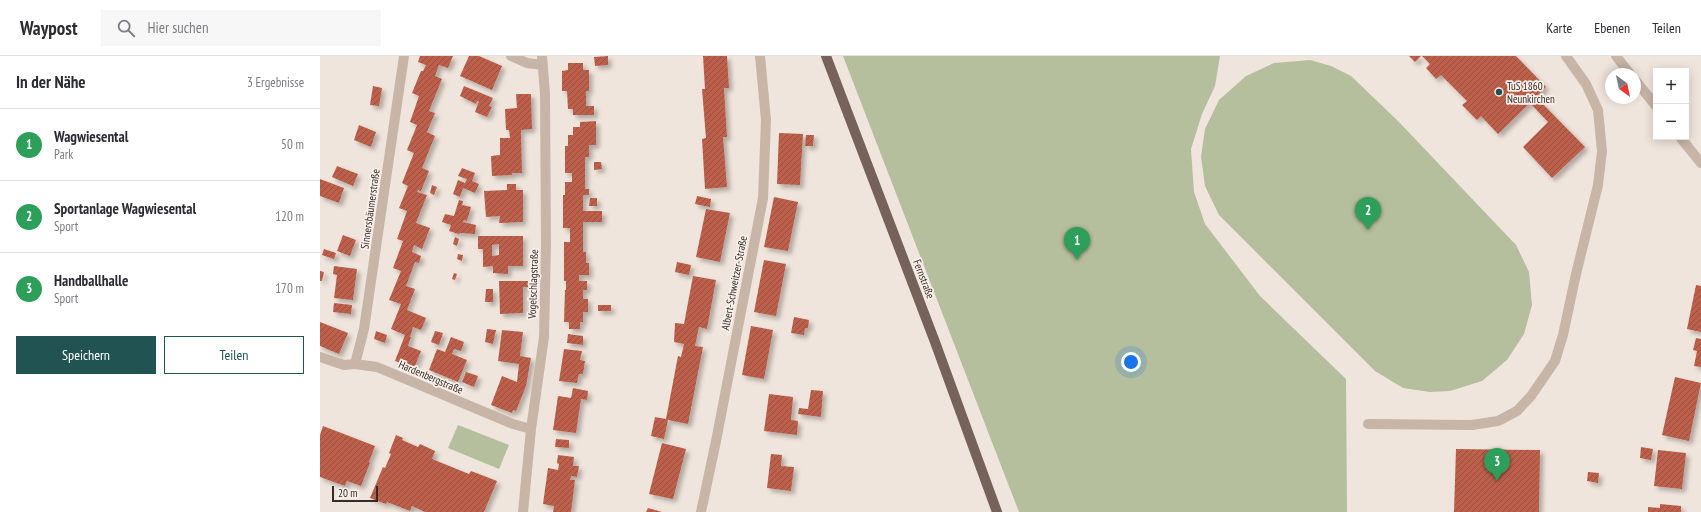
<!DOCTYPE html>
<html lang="de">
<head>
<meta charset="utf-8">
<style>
  body { margin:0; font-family:"PT Sans Narrow",sans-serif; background:#f7f7f7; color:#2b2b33 }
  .controls { position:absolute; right:12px; top:12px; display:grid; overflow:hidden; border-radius:0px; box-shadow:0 2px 10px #0003 }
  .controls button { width:36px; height:36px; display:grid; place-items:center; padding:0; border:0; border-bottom:1px solid #e1e1e2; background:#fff; color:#2b2b33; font:20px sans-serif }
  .compass { position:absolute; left:1285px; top:12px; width:36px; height:36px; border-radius:50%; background:#fff; box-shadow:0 2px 10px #0003; rotate:147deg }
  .scale { position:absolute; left:12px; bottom:10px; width:46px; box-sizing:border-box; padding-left:4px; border:2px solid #352b28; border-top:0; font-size:11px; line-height:14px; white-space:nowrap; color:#352b28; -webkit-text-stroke:3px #f8efe8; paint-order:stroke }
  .you { position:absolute; left:811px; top:306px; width:14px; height:14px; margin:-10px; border:3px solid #fff; border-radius:50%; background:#1a73e8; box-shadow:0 0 0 6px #1a73e833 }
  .badge { display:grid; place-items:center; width:26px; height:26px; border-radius:50%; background:#215353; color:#fff; font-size:13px; font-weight:700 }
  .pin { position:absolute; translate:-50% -33px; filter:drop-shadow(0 1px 2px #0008) }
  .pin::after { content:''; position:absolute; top:21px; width:14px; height:12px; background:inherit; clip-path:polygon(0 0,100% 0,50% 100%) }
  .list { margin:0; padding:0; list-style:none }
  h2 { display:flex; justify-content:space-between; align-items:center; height:52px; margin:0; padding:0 16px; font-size:17px }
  h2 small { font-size:13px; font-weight:400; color:#7c7c81 }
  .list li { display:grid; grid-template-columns:26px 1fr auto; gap:12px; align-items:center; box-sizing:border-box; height:72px; padding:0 16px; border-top:1px solid #e1e1e2 }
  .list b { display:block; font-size:15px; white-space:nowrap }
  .list p { margin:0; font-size:13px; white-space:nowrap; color:#7c7c81 }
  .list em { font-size:13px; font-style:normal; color:#7c7c81 }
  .actions { display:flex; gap:8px; padding:12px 16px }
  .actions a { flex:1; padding:9px 0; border:1px solid #215353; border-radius:0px; text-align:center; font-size:14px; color:#215353 }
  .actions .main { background:#215353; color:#fff }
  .icon { flex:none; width:22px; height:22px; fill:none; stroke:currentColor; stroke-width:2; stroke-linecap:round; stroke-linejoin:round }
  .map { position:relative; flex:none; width:1381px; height:456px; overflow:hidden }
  header { display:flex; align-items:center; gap:24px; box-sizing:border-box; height:56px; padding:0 20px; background:#fff; border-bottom:1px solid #e1e1e2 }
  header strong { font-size:19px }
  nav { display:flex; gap:22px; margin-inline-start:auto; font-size:14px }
  .search { width:280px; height:36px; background:#f7f7f7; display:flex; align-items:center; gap:10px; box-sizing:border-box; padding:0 14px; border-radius:0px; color:#7c7c81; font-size:15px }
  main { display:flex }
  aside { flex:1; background:#fff }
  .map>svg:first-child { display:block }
</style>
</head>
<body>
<header>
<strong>Waypost</strong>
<div class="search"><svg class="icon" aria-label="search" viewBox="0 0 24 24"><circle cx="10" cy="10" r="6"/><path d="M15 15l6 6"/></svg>Hier suchen</div>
<nav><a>Karte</a><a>Ebenen</a><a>Teilen</a></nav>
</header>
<main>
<aside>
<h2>In der Nähe<small>3 Ergebnisse</small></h2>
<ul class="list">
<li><span class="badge" style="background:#2e9e5b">1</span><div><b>Wagwiesental</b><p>Park</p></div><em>50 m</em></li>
<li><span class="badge" style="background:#2e9e5b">2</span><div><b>Sportanlage Wagwiesental</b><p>Sport</p></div><em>120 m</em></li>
<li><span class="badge" style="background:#2e9e5b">3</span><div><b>Handballhalle</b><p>Sport</p></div><em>170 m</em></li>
</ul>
<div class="actions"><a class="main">Speichern</a><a>Teilen</a></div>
</aside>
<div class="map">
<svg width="1381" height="456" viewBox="0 0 1381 456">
  <defs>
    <pattern id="building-hatch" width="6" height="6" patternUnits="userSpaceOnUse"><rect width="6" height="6" fill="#bd614c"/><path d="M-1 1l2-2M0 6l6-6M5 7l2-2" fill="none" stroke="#9a503f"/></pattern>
    <filter id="shadow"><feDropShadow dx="3.5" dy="3.5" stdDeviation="2" flood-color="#0004"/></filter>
  </defs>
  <rect width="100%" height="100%" fill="#f0e5dc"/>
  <path fill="#b5be9d" d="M523,0H900L895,30L882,58L871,93L874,136L885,168L940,240L1026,323L1027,456H699Z
    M990,4L1011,10L1031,20L1078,65L1196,189L1209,216L1212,249L1204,278L1187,304L1162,325L1130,335L1110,336L1083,332L1055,315L899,159L885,130L881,101L885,73L899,44L926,20L954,7Z
    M138,369L189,389L179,413L128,392Z"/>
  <path fill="url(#building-hatch)" fill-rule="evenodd" filter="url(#shadow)" d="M100,0H133L128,12L119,9L115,20L122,23L109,55L115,57L107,76L115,80L102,112L109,115L101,135L98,134L97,136L107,139L96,167L110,172L102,193L94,189L92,196L101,200L99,207L95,206L86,230L95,233L87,254L106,262L101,274L93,271L90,281H91L88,290L101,295L93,315L85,312L86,309L75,305L85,279L71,273L81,248L69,244L81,215L73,212L83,185L77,183L87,155L79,152L88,130L82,127L94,97L87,94L97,69L90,66L99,40L92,37L101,15H103L106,9L98,6Z
    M149,0H159L182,10L172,34L140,20Z
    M288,0V9L275,10L274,1Z
    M383,0H407L409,32H404L407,81H403L407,131L385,133L382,83L386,82L382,33H385Z
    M1089,0H1101L1095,6Z
    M1102,0H1196L1226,31L1216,41L1265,91L1232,122L1203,91L1228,66L1210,47L1178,78L1161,60L1157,64L1142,49L1147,45L1121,19L1116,23L1106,12L1110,8Z
    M248,7H263V14H269V35H266V50H274V59H253V53H248L247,35H242V15L248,14Z
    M53,30L62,32L59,50L50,49Z
    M144,30L173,42L169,50L172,51L167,61L155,56L159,45H157L156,48L140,40Z
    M196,38H211L212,73L201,74L202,117H192V119L172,120L171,100L180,99V82H190L189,74H186L185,53L197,52Z
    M276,65V89H269V101H265V133H269V139H263V155H282V166H263V196H266V207H269V219H259V225H267V234H263V243H268V256H263V266H260V273H249V266H244L245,234H246V225H244V186H250V172H243V139H245V126H252V117H245V90H248V79H253V71H260V66Z
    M39,69L56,76L51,91L34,84Z
    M459,77L483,78L480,129L457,128Z
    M486,79H494L493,90H485Z
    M274,106H281L282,113L274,114Z
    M17,110L38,118L33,130L12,121Z
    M142,112L155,117L152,125L159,128L155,137L143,132L140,141L133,138L138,124L145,127L147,123L138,120Z
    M0,123L24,132L19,147L0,140Z
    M187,128H196V134H203V166L179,167L180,160L166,161L164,135L187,134Z
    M112,129L117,131L114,139L110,137Z
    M377,140L391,143L390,151L375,148Z
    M454,141L478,146L468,195L444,191Z
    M270,142H277V150H269Z
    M139,144L143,145L142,149L151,151L147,165L144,164L143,166L156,169L155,178L140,177L139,178L129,175L131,169L122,166L125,158L134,160Z
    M386,153L410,157L400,206L376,201Z
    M23,179L36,184L30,200L17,195Z
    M158,180H203V210H188V218L173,217V210L163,211V193H158ZM179,188V199L172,200V189Z
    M135,181L139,183L137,190L133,188Z
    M4,193L16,197L14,203L2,199Z
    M138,198L143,199L142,205L137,203Z
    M444,204L466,208L456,260L434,256Z
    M357,206L371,209L369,219L355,216Z
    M14,210L37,213L33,244L14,242L17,219L13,218Z
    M0,215L4,216L2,225H0Z
    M134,217L137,218L135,224L132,223Z
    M373,220L396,224L387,273L379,271L375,290L383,291L368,368L348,364L344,383L331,380L335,361L346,363L358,300L361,301L364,288L354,286L355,267L364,268Z
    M179,225H208V231H203V257L180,258Z
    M1376,229L1381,230V276L1367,273Z
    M166,233H173V246H165Z
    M14,247L32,249L31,258L13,256Z
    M278,249H291V255H278Z
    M474,261L489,264L488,272H485L484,279L471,277Z
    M0,266L28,277L19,298L0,290Z
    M431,270L453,274L444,323L422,319Z
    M167,273L176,274L173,288L165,286Z
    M182,274L203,276L200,300L211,302L206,330L196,355L193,354L192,357L171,349L182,320L197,326L199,308L178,305Z
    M56,275L67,279L65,287L54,283Z
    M115,275L123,277L119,289L111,286Z
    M248,278L263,280V289L247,287Z
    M131,281L144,286L141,295L134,293L132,298L147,304L138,326L109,314L117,293L125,296Z
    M1376,282L1381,283V311L1374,310L1377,295L1373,294Z
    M244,293L262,295L260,304L265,305L263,318H259L257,327L239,325Z
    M146,316L158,320L154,331L142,326Z
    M1355,321L1381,327L1369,385L1342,379Z
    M253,332L268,335L267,344L261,343L256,377L233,374L238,340L251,342Z
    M491,334L503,335L501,361L478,358L479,352L488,353Z
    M449,338L473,341L471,364L478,365L477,379L444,375Z
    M3,370L55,390L49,406L50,407L41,430L27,425L25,430L0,421V379Z
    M76,379L83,382L82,384L98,391L100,388L115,395L112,403L149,418L151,415L177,425L164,456H105L92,450L90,455L67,446L66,448L50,442L63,411L65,412L71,398L69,397Z
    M236,383L249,384V392L235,391Z
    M342,387L366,393L353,443L329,438Z
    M1321,391L1333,393L1331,404L1320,402Z
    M1136,393L1220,394L1219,456H1134Z
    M1338,394L1366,397L1362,433L1334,430Z
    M451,398L462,399L461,410L474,411L471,435L447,432Z
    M238,399L254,401L253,410H259L257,421L251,420L250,424H255L251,456H233L234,450L223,448L228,412L238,414L239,408L237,407Z
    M1268,416L1279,417L1278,427L1267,425Z
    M1340,448L1361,450V456H1328V451L1340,452Z
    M328,452L342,456H326Z"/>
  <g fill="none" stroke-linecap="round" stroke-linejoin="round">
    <path stroke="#c7b5a8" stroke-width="10" d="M191,0L207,7L223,9
      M1296,0L1310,18
      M1315,24L1336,50
      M1360,81L1381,107
      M0,301L24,309L35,308L57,311L193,368L211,373
      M35,308L44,273L84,0
      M1048,368L1152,369L1178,365L1197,355L1211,340L1235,305L1243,279L1256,218L1278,129L1282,95L1278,54L1266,28L1246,0
      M203,456L211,373L224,281L226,188L225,38L222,0
      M381,456L396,385L443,142L446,64L440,0"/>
    <path stroke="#75625a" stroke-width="10" d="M506,0L615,286L677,456"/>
  </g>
  <circle fill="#215353" stroke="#f8efe8" stroke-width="1.5" cx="1179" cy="36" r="4"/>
  <g text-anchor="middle" stroke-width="3.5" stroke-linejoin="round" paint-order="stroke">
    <g font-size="11" fill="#352b28" stroke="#f8efe8" text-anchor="start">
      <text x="1187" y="34">TuS 1860<tspan x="1187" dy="13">Neunkirchen</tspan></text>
    </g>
    <g font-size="11" fill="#352b28" stroke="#f8efe8">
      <text transform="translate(50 153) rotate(-82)" y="4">Sinnersbäumerstraße</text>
      <text transform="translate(604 223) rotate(69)" y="4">Fernstraße</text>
      <text transform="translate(414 227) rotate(-79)" y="4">Albert-Schweitzer-Straße</text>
      <text transform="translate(213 228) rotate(-88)" y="4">Vogelschlagstraße</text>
      <text transform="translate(111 321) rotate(23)" y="4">Hardenbergstraße</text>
    </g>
  </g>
</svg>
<div class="controls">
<button>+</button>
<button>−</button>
</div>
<svg class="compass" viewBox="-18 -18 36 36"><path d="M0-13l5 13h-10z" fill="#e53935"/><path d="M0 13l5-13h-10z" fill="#7c7c81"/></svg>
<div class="scale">20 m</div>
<div class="you"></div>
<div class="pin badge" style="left:757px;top:204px;background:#2e9e5b">1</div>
<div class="pin badge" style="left:1048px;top:174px;background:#2e9e5b">2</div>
<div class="pin badge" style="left:1177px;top:425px;background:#2e9e5b">3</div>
</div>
</main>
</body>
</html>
